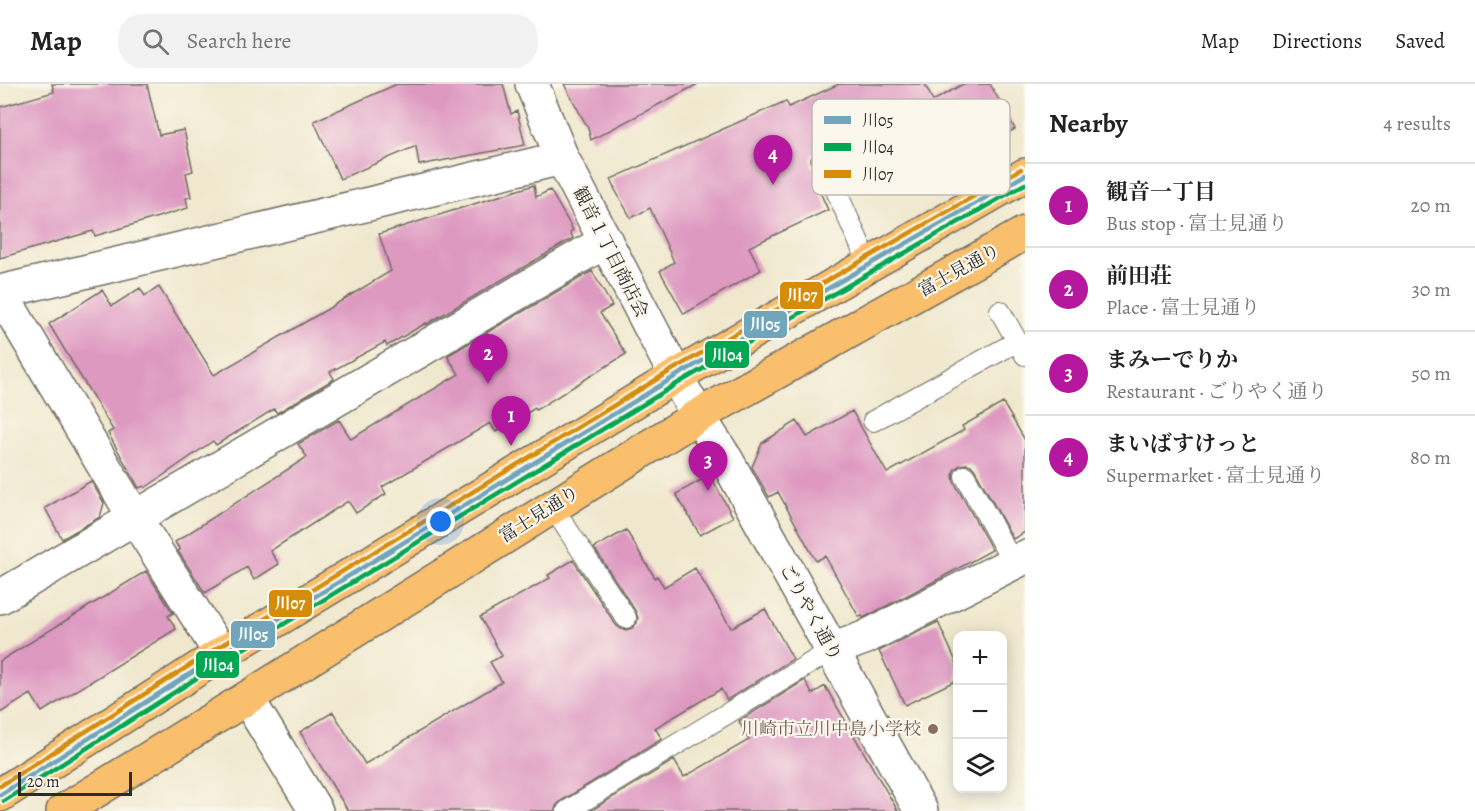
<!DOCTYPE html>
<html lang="en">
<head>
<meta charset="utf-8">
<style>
  body { margin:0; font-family:Alegreya,"Noto Serif JP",serif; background:#f2f2f2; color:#222 }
  .controls { position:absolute; right:18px; bottom:18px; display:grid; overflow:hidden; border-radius:12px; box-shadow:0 3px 15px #0003 }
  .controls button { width:54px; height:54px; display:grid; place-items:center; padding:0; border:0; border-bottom:2px solid #e0e0e0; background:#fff; color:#222; font:30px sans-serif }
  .scale { position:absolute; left:18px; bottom:15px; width:114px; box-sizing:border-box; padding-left:6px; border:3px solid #2b2b2b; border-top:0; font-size:16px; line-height:21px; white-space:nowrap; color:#2b2b2b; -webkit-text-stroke:4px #fbf7ec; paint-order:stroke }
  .you { position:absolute; left:441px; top:438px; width:21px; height:21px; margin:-15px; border:4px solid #fff; border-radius:50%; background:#1a73e8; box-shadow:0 0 0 9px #1a73e833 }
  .badge { display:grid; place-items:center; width:39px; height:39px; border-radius:50%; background:#b5179e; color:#fff; font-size:20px; font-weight:700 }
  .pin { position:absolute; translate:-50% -50px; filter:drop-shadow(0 2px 3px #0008) }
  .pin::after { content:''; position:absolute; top:32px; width:21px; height:18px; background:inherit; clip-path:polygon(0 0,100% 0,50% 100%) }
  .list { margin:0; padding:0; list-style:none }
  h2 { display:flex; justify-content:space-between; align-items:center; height:78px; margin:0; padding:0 24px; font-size:26px }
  h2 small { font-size:20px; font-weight:400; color:#767676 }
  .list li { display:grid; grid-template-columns:39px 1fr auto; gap:18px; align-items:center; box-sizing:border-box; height:84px; padding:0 24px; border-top:2px solid #e0e0e0 }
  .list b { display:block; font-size:22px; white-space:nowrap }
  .list p { margin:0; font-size:20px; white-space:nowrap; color:#767676 }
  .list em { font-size:20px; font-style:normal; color:#767676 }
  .icon { flex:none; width:33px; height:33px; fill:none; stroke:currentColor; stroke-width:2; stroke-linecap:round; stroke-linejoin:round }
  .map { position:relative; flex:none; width:1025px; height:727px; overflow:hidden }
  header { display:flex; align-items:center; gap:36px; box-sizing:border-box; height:84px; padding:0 30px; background:#fff; border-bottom:2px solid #e0e0e0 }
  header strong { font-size:28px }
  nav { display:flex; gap:33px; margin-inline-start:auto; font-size:21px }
  .search { width:420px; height:54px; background:#f2f2f2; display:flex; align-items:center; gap:15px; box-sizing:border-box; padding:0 21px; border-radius:24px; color:#767676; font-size:22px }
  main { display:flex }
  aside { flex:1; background:#fff }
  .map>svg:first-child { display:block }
</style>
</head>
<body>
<header>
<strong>Map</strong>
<div class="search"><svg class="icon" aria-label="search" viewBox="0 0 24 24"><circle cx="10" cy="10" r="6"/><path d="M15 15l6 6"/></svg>Search here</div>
<nav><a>Map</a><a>Directions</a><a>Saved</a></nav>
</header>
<main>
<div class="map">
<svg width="1025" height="727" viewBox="0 0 1025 727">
  <rect width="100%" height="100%" fill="#fbf7ec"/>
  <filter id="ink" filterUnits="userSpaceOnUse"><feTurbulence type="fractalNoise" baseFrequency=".0167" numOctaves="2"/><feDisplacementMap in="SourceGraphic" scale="12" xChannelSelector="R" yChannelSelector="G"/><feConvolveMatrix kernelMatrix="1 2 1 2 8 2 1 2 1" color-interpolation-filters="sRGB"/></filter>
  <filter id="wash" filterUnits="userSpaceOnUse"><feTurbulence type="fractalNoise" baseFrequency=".008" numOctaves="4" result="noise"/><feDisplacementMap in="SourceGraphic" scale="24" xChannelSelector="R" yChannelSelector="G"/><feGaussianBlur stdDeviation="1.35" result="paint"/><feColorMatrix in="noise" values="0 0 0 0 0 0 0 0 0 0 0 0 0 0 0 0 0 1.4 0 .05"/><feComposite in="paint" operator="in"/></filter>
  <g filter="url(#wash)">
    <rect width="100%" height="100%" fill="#f0e8ce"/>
    <g id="blocks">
      <path fill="#de99c1" d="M52,0H147L159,51L184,46L193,87L186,89L191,113L186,114L188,124L95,152L93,147L0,174V23L54,8Z
        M397,0H503L511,30L517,27L525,61L419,81L416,62L340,95L314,37Z
        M564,0H698L591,56L588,44Z
        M839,0H925L933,17L963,0H990L1015,45L973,68L960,44L845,97L834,72L831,68L825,65L818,66L814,69L811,75L812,81L823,107L820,108L828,126L749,163L761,186L684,230L660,187L674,178L650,124L631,134L614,104L615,103L611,95L786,17L789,23Z
        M534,101L536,113L550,106L573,146L570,148L573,154L427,240L426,239L387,262L385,258L330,288L334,295L277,329L274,325L216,361L213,357L145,404L144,402L139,404L108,349L113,346L49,240L102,206L112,222L140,204L145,212L159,203L214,291L326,226L391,187L379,150Z
        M592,187L612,222L600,229L626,270L536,326L535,324L496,348L490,339L382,403L386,410L356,429L348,417L270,467L279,480L254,496L247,483L205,509L178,467L180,466L175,458L307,373L298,360L339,336L351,355L459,290L447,272Z
        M1003,319L1025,356V448L1013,455L975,386L971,381L966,380L960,381L954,386L953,392L954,398L992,466L937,496L863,534L862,532L859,533L825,472L816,477L778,408L769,413L752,383L762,359L797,337L807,353L852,327L887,389L964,346L962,342Z
        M710,391L733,433L700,451L676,410Z
        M91,397L104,419L100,433L62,455L45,424Z
        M626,446L655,494L657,492L664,503L695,484L731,544L765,525L793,575L727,616L721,605L655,644L662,655L561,717L556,722L555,727H348L300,648L333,628L365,680L502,598L490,578L502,572L480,533L550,494L548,491L573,476L616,541L621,545L626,546L632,544L637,539L638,534L636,528L594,464Z
        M146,487L173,529L168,532L176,545L42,628L31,610L0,629V577Z
        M938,538L957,580V596L905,621L879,567Z
        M805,596L812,610L825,602L898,727H590L674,676L684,693L749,656L739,637Z"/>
    </g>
  </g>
  <g filter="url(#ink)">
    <use href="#blocks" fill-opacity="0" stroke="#706d64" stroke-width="1.5"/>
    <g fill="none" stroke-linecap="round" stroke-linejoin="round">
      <g stroke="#706d64" stroke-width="22">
        <path id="lane" d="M823,77L869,181
          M1000,227L1025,271
          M873,337L1018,257
          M965,392L1013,479
          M552,422L626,534
          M567,727L832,566"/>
      </g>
      <g stroke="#706d64" stroke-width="36">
        <path id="street" d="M532,0L562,74L676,292L698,332L726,375L921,727
          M0,208L562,74
          M0,208L135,434L221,570
          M0,513L606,157
          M832,566L864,554L1025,473
          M247,614L316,727"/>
      </g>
      <g stroke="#706d64" stroke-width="36">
        <path id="highway" d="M0,711L221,570L676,292L1025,91
          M63,727L247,614L698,332L1025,149"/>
      </g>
      <use href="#lane" stroke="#fff" stroke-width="20"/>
      <use href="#street" stroke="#fff" stroke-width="33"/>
      <use href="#highway" stroke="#f9bf6d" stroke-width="33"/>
      <g stroke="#fbf7ec" stroke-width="9">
        <path id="bus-1" d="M0,711L221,570L676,292L1025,91"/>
      </g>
      <g stroke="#fbf7ec" stroke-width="9">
        <path id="bus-2" d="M4,717L225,576L680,298L1025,100"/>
      </g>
      <g stroke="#fbf7ec" stroke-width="9">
        <path id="bus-3" d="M0,702L217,564L672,286L1021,85"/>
      </g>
      <use href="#bus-1" stroke="#70a5bb" stroke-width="4.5"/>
      <use href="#bus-2" stroke="#00a651" stroke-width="4.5"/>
      <use href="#bus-3" stroke="#d58d09" stroke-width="4.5"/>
    </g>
  </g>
  <circle fill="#8d6e63" stroke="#fbf7ec" stroke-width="2" cx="933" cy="645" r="6"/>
  <g text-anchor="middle" stroke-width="4.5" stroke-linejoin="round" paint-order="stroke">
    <g font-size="18" fill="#2b2b2b" stroke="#fbf7ec">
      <text transform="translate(611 168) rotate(63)" y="6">観音１丁目商店会</text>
      <text transform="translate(959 186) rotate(-29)" y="6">富士見通り</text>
      <text transform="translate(539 430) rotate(-32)" y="6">富士見通り</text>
      <text transform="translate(811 528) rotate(61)" y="6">ごりやく通り</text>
    </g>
    <g font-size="18" fill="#785e54" stroke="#fbf7ec" text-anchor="end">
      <text x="921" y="651">川崎市立川中島小学校</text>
    </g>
  </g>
  <rect x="812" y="15" width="198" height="96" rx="9" fill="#fbf7ec" stroke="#bdbab2" stroke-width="1.5"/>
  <rect x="824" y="32" width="27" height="8" fill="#70a5bb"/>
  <rect x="824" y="59" width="27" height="8" fill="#00a651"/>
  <rect x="824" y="86" width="27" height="8" fill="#d58d09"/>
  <g font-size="16" fill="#2b2b2b">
    <text x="862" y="42">川05</text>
    <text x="862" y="69">川04</text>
    <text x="862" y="96">川07</text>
  </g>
  <g stroke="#fbf7ec" stroke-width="2">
    <rect x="779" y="197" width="45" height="29" rx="6" fill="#d58d09"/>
    <rect x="743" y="226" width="45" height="29" rx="6" fill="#70a5bb"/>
    <rect x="704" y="256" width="46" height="29" rx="6" fill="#00a651"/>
    <rect x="268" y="505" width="45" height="29" rx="6" fill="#d58d09"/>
    <rect x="230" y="536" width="46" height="29" rx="6" fill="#70a5bb"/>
    <rect x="195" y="566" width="45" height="29" rx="6" fill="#00a651"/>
  </g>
  <g font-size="16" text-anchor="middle" font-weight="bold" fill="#fff">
    <text x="802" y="217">川07</text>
    <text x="765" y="246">川05</text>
    <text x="727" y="277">川04</text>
    <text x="290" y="525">川07</text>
    <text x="253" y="556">川05</text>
    <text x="218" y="587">川04</text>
  </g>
</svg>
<div class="controls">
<button>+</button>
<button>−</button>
<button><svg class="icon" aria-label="layers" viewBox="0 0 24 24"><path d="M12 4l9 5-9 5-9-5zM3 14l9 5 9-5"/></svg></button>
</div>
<div class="scale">20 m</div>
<div class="you"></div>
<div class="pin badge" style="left:511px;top:362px">1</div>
<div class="pin badge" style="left:488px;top:300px">2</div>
<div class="pin badge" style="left:708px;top:407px">3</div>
<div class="pin badge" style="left:773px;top:101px">4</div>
</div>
<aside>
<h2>Nearby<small>4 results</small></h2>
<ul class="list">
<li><span class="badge">1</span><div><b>観音一丁目</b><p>Bus stop · 富士見通り</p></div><em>20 m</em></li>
<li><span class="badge">2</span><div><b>前田荘</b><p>Place · 富士見通り</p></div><em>30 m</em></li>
<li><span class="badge">3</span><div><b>まみーでりか</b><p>Restaurant · ごりやく通り</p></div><em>50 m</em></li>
<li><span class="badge">4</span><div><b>まいばすけっと</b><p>Supermarket · 富士見通り</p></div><em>80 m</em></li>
</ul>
</aside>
</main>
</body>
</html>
